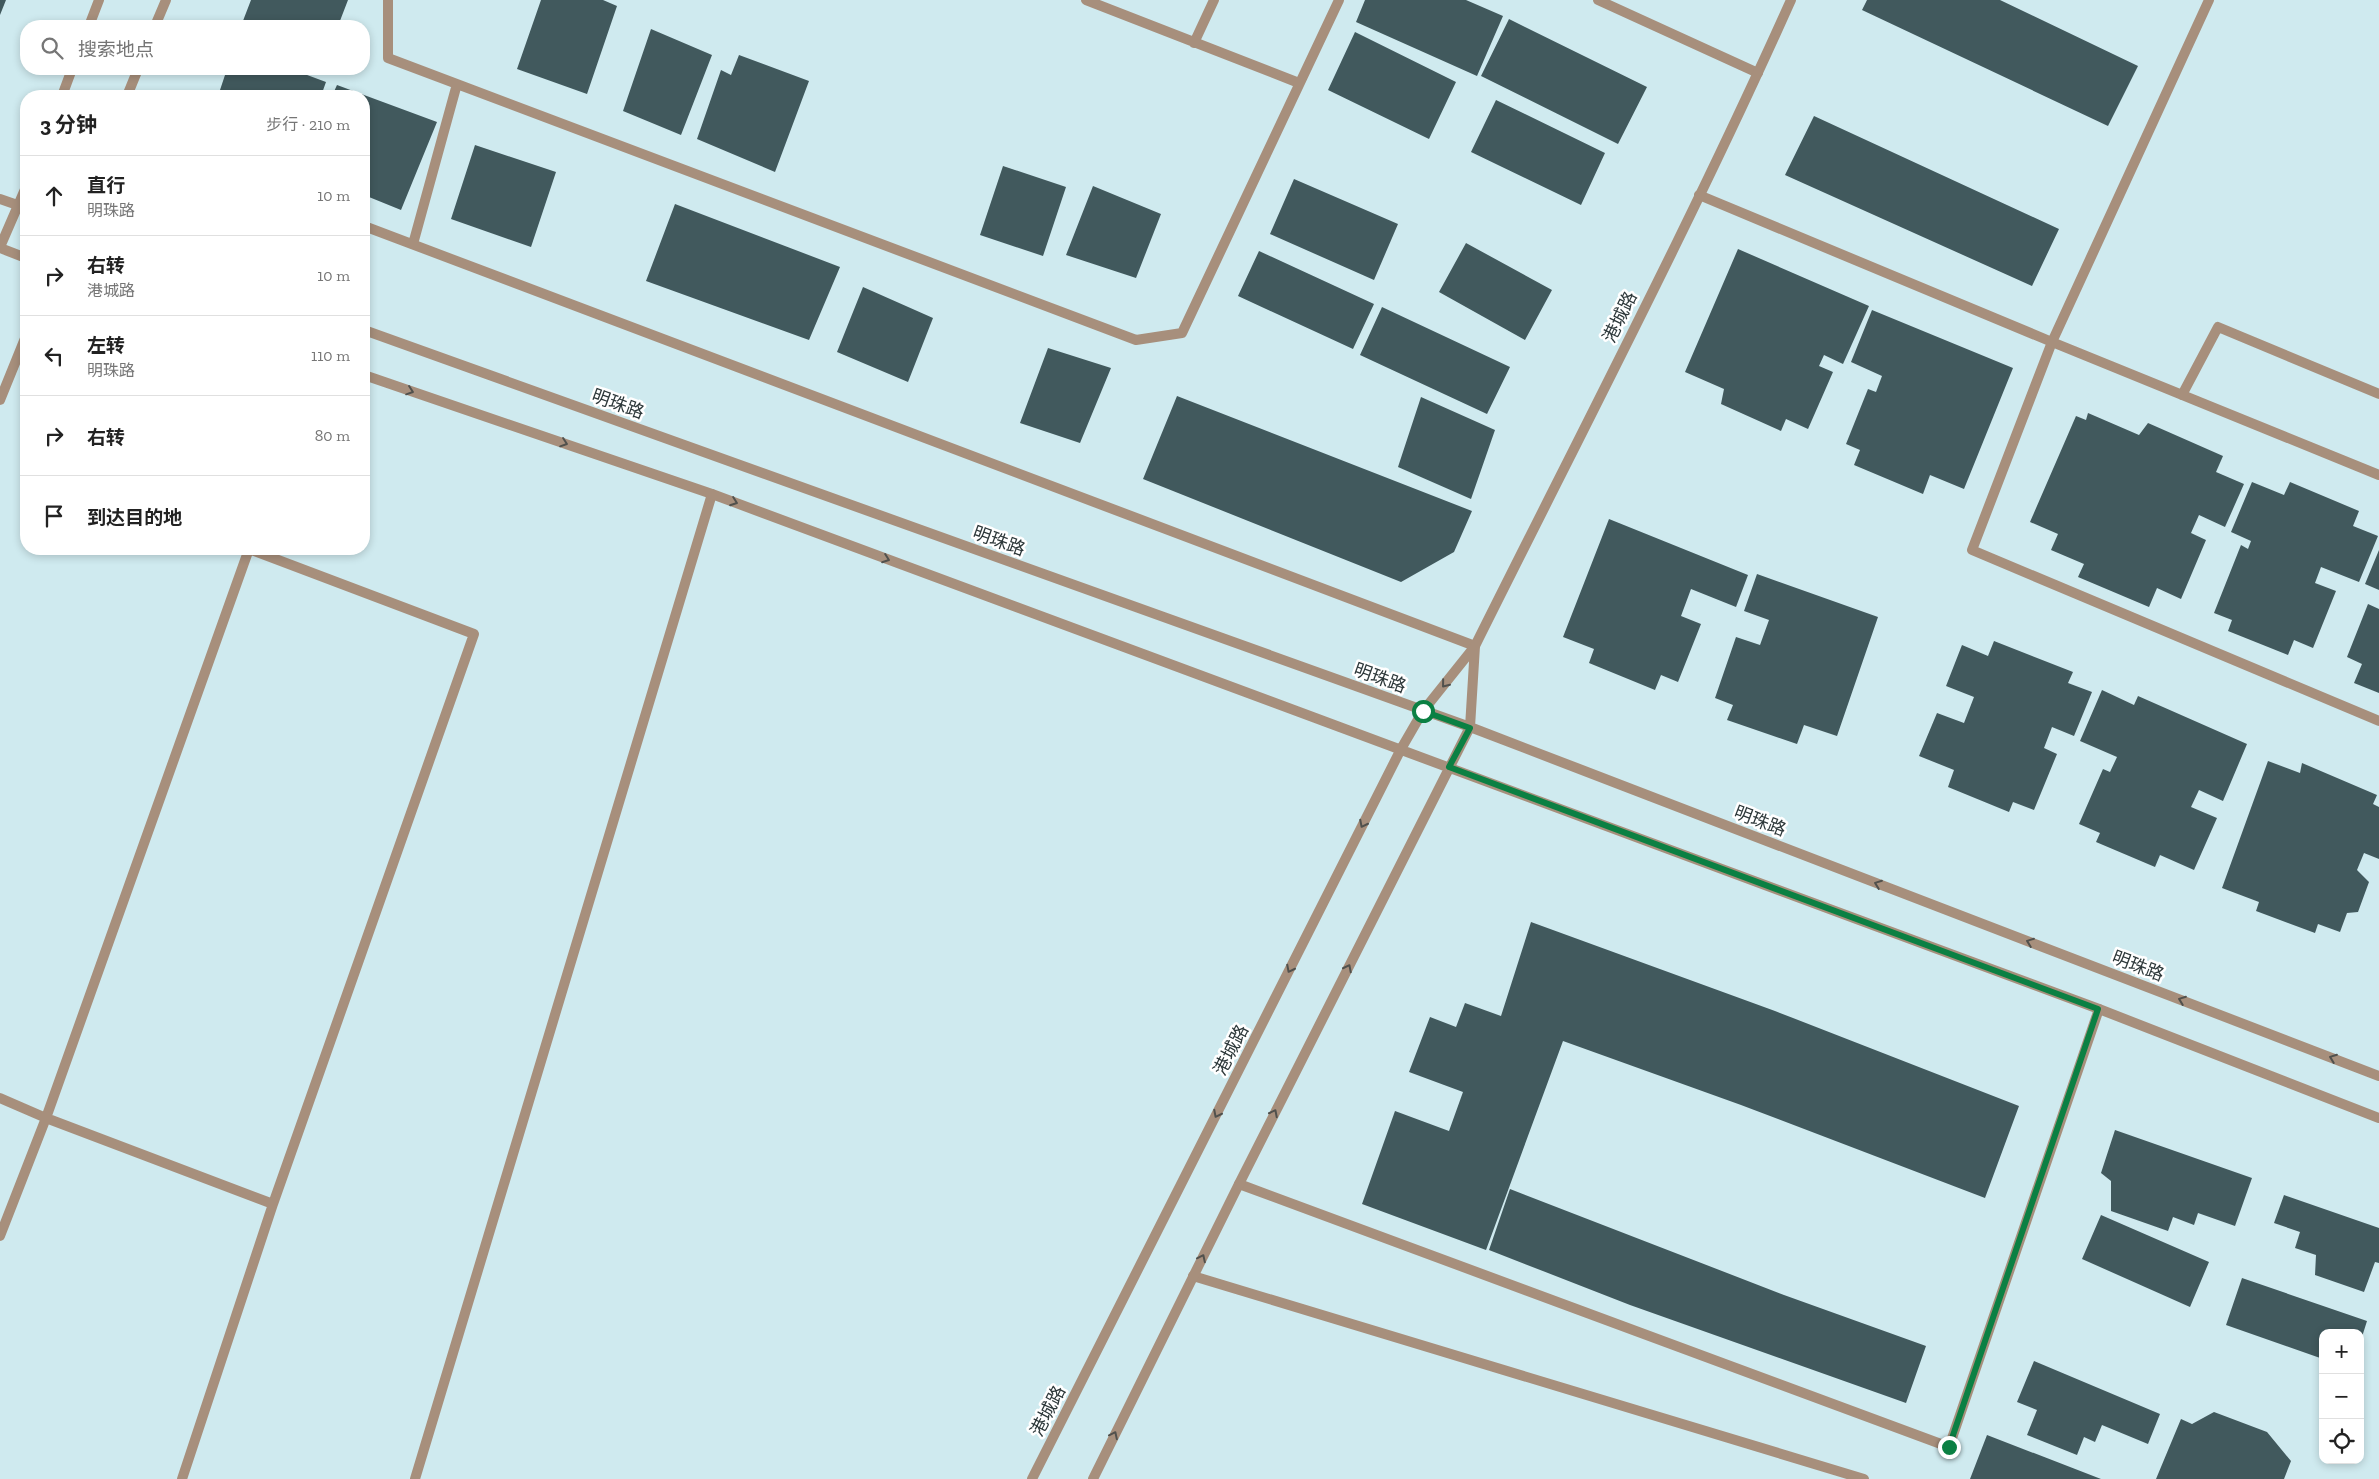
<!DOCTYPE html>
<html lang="zh">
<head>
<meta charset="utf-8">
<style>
  body { margin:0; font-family:"Zilla Slab","Noto Sans SC",serif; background:#f6f6f6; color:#222 }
  .controls { position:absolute; right:15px; bottom:15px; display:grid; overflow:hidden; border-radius:10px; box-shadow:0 2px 8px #0003 }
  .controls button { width:45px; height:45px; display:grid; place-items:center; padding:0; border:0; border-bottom:1px solid #e0e0e0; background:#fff; color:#222; font:25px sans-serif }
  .stop { position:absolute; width:15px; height:15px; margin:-11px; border:4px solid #0b8043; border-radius:50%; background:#fff }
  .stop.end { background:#0b8043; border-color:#fff; box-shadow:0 1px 5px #0008 }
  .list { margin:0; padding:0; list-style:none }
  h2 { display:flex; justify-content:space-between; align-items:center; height:65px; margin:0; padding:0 20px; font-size:21px }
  h2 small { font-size:16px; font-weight:400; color:#767676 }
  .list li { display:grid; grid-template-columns:32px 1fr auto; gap:15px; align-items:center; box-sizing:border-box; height:80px; padding:0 20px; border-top:1px solid #e0e0e0 }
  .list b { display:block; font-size:19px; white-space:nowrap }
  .list p { margin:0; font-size:16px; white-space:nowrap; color:#767676 }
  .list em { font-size:16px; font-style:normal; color:#767676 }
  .icon { flex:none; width:28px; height:28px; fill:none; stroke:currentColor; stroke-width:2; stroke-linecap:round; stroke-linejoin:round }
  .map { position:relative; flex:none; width:2379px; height:1479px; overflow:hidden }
  .search { position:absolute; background:#fff; box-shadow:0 2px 8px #0003; left:20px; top:20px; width:350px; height:55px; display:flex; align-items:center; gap:12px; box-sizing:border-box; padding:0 18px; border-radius:20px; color:#767676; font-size:19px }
  .panel { position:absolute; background:#fff; box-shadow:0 2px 8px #0003; left:20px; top:90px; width:350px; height:465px; border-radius:20px }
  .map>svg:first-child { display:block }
</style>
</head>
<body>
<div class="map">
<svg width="2379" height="1479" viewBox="0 0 2379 1479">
  <rect width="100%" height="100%" fill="#cfeaef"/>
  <path fill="#41595d" d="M0,0H6L0,15Z
    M251,0H348L338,26H241Z
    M541,0H603L617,6L587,94L517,69Z
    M1365,0H1466L1503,16L1477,76L1356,22Z
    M1867,0H2000L2138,66L2108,126L1862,10Z
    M1509,19L1647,87L1618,144L1481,76Z
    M651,29L712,55L681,135L623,111Z
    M1355,32L1456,82L1429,139L1328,90Z
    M739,55L809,81L775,172L697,139L721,70L731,75Z
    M227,69H291L326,82L321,96H218Z
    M337,85L437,122L401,210L364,195V96H332Z
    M1496,100L1605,153L1581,205L1471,152Z
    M1814,116L2059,229L2032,286L1785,175Z
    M475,145L556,172L531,247L451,219Z
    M1003,166L1066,187L1043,256L980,235Z
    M1294,179L1398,224L1374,280L1270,234Z
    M1093,186L1161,214L1136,278L1066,255Z
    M675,204L840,267L809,340L646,281Z
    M1466,243L1552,290L1525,340L1439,292Z
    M1738,249L1869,306L1843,364L1824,355L1819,366L1833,372L1808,429L1786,419L1781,431L1721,404L1724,389L1685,372Z
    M1259,251L1374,304L1353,349L1238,296Z
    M863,287L933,318L908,382L837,352Z
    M1382,307L1510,367L1487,414L1360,355Z
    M1872,310L2013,368L1964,489L1930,475L1923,494L1854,465L1860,450L1846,444L1868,389L1876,392L1882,376L1851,362Z
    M1048,348L1111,368L1080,443L1020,423Z
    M1177,396L1472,511L1454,552L1401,582L1143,479Z
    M1421,397L1495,430L1471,499L1398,467Z
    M2088,413L2139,435L2148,423L2223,456L2216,472L2244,484L2225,527L2199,515L2191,533L2206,540L2181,599L2157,588L2149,607L2078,577L2084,564L2051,550L2058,534L2030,522L2076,416L2086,420Z
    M2252,482L2284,495L2290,482L2359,511L2353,526L2378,536L2359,582L2321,567L2315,583L2336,591L2313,648L2294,640L2288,655L2228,631L2232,620L2214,613L2241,545L2248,549L2251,541L2231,532Z
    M1609,519L1748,575L1736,607L1691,589L1681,616L1701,624L1678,682L1661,675L1655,690L1589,663L1594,649L1563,637Z
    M2379,550V590L2365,584Z
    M1757,574L1878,617L1837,736L1804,725L1797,744L1727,720L1733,705L1715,698L1736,637L1760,645L1769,620L1744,611Z
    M2368,604L2379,609V693L2354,683L2362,664L2347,657Z
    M1994,641L2073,672L2068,683L2092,692L2074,736L2052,727L2044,748L2057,754L2034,810L2013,802L2009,812L1948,787L1954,770L1919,756L1937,713L1964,723L1974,697L1946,686L1962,645L1988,656Z
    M2102,690L2134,705L2138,696L2247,744L2223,801L2199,790L2191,807L2217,818L2194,870L2160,855L2155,867L2096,842L2100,833L2079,824L2103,769L2110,772L2117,757L2080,741Z
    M2268,761L2300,773L2302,763L2377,795L2373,804L2379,807V859L2364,853L2357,870L2369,882L2358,912L2347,913L2340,932L2318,924L2315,933L2256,911L2259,902L2222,888Z
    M1531,922L1775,1011L2019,1106L1985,1198L1741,1105L1563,1041L1486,1250L1362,1204L1395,1111L1449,1131L1463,1092L1409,1072L1430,1017L1456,1027L1465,1003L1501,1016Z
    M2115,1130L2252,1178L2235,1226L2198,1213L2194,1225L2173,1217L2168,1231L2111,1211V1181L2101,1173Z
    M1510,1189L1784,1295L1926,1346L1906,1403L1630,1305L1489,1250Z
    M2284,1195L2379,1228V1263L2375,1262L2364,1292L2315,1275L2316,1255L2295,1248L2300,1232L2274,1223Z
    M2101,1215L2209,1262L2190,1307L2082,1259Z
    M2242,1278L2367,1321L2361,1340L2360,1333H2323V1359L2226,1325Z
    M2034,1361L2160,1414L2148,1444L2102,1425L2095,1442L2084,1437L2077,1455L2027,1435L2037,1410L2017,1402Z
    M2214,1412L2267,1432L2291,1461L2284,1479H2156L2181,1419L2192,1424Z
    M1987,1435L2101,1479H1970Z"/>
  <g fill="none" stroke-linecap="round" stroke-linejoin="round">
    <path stroke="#a78f7c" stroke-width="10" d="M388,0V58L1136,340L1182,333L1339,0
      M1086,0L1299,83
      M1598,0L1758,73
      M2209,0L2052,342L1972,550L2379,721
      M1194,43L1214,0
      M1699,195L2052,342L2379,475
      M364,226L1475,646
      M413,244L457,84
      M2182,395L2218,327L2379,394
      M249,549L474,634L273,1204L46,1118Z
      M0,1098L46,1118L0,1236
      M1239,1184L1949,1447L2099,1009
      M1193,1276L1864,1479
      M182,1479L273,1204
      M415,1479L712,494"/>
    <path stroke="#a78f7c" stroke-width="10" d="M89,26L99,0
      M155,26L166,0
      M62,96L72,69
      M127,96L138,69
      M0,199L26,208
      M0,247L26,187
      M0,248L26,258
      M364,330L1470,727L2379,1076
      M364,375L712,494L2099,1009L2379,1118
      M0,400L26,336
      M1032,1479L1401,749L1423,711L1475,646C1582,431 1693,219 1791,0
      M1093,1479L1239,1184L1470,727L1475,646"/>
  </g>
  <defs><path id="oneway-chevron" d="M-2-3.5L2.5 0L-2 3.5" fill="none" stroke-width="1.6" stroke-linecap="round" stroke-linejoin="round" transform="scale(1.25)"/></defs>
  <g stroke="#51514d">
    <use href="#oneway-chevron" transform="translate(410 391) rotate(19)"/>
    <use href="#oneway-chevron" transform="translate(564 443) rotate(19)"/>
    <use href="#oneway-chevron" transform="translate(734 502) rotate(20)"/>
    <use href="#oneway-chevron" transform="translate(886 559) rotate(20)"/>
    <use href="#oneway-chevron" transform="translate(1445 684) rotate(129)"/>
    <use href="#oneway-chevron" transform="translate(1363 824) rotate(117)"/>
    <use href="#oneway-chevron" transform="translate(1878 884) rotate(-159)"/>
    <use href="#oneway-chevron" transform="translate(2030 942) rotate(-159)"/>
    <use href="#oneway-chevron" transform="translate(1348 968) rotate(-63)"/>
    <use href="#oneway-chevron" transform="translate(1290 969) rotate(117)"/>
    <use href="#oneway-chevron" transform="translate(2182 1000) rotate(-159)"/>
    <use href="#oneway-chevron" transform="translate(2333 1058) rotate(-159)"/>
    <use href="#oneway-chevron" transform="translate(1274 1113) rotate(-63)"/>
    <use href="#oneway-chevron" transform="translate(1217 1114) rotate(117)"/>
    <use href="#oneway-chevron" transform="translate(1202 1258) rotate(-64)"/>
    <use href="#oneway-chevron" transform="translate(1114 1435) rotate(-64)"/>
  </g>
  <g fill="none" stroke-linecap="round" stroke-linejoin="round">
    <path stroke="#0b8043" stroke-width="6" d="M1423,711L1470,728L1449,767L2098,1009L1949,1447"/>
  </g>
  <g text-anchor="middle" stroke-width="5" stroke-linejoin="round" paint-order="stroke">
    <g font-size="18" fill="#2c3739" stroke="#fff">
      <text transform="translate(1620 317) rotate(-64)" y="6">港城路</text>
      <text transform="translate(618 404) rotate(20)" y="6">明珠路</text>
      <text transform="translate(999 541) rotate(20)" y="6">明珠路</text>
      <text transform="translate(1380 678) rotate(20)" y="6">明珠路</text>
      <text transform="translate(1760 821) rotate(21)" y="6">明珠路</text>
      <text transform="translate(2138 966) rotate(21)" y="6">明珠路</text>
      <text transform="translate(1231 1050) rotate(-63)" y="6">港城路</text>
      <text transform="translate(1048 1411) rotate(-63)" y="6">港城路</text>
    </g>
  </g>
</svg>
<div class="controls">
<button>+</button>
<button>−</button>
<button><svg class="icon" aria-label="locate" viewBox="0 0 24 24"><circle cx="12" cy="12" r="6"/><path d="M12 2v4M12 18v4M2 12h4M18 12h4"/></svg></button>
</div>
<div class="stop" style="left:1423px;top:711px"></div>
<div class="stop end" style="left:1949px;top:1447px"></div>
<div class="search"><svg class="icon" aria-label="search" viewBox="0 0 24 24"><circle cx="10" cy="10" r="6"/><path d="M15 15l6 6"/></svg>搜索地点</div>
<section class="panel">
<h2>3 分钟<small>步行 · 210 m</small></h2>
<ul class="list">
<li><svg class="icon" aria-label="ahead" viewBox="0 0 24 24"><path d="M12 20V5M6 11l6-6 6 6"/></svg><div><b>直行</b><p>明珠路</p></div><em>10 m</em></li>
<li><svg class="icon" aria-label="right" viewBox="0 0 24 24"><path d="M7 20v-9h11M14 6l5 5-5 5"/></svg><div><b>右转</b><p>港城路</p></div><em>10 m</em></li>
<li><svg class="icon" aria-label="left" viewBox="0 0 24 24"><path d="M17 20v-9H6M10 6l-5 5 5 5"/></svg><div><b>左转</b><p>明珠路</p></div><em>110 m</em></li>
<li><svg class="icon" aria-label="right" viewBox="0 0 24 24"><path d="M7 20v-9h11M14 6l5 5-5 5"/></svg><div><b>右转</b></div><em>80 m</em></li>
<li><svg class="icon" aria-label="arrive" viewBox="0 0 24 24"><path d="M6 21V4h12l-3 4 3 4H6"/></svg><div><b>到达目的地</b></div></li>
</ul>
</section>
</div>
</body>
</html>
